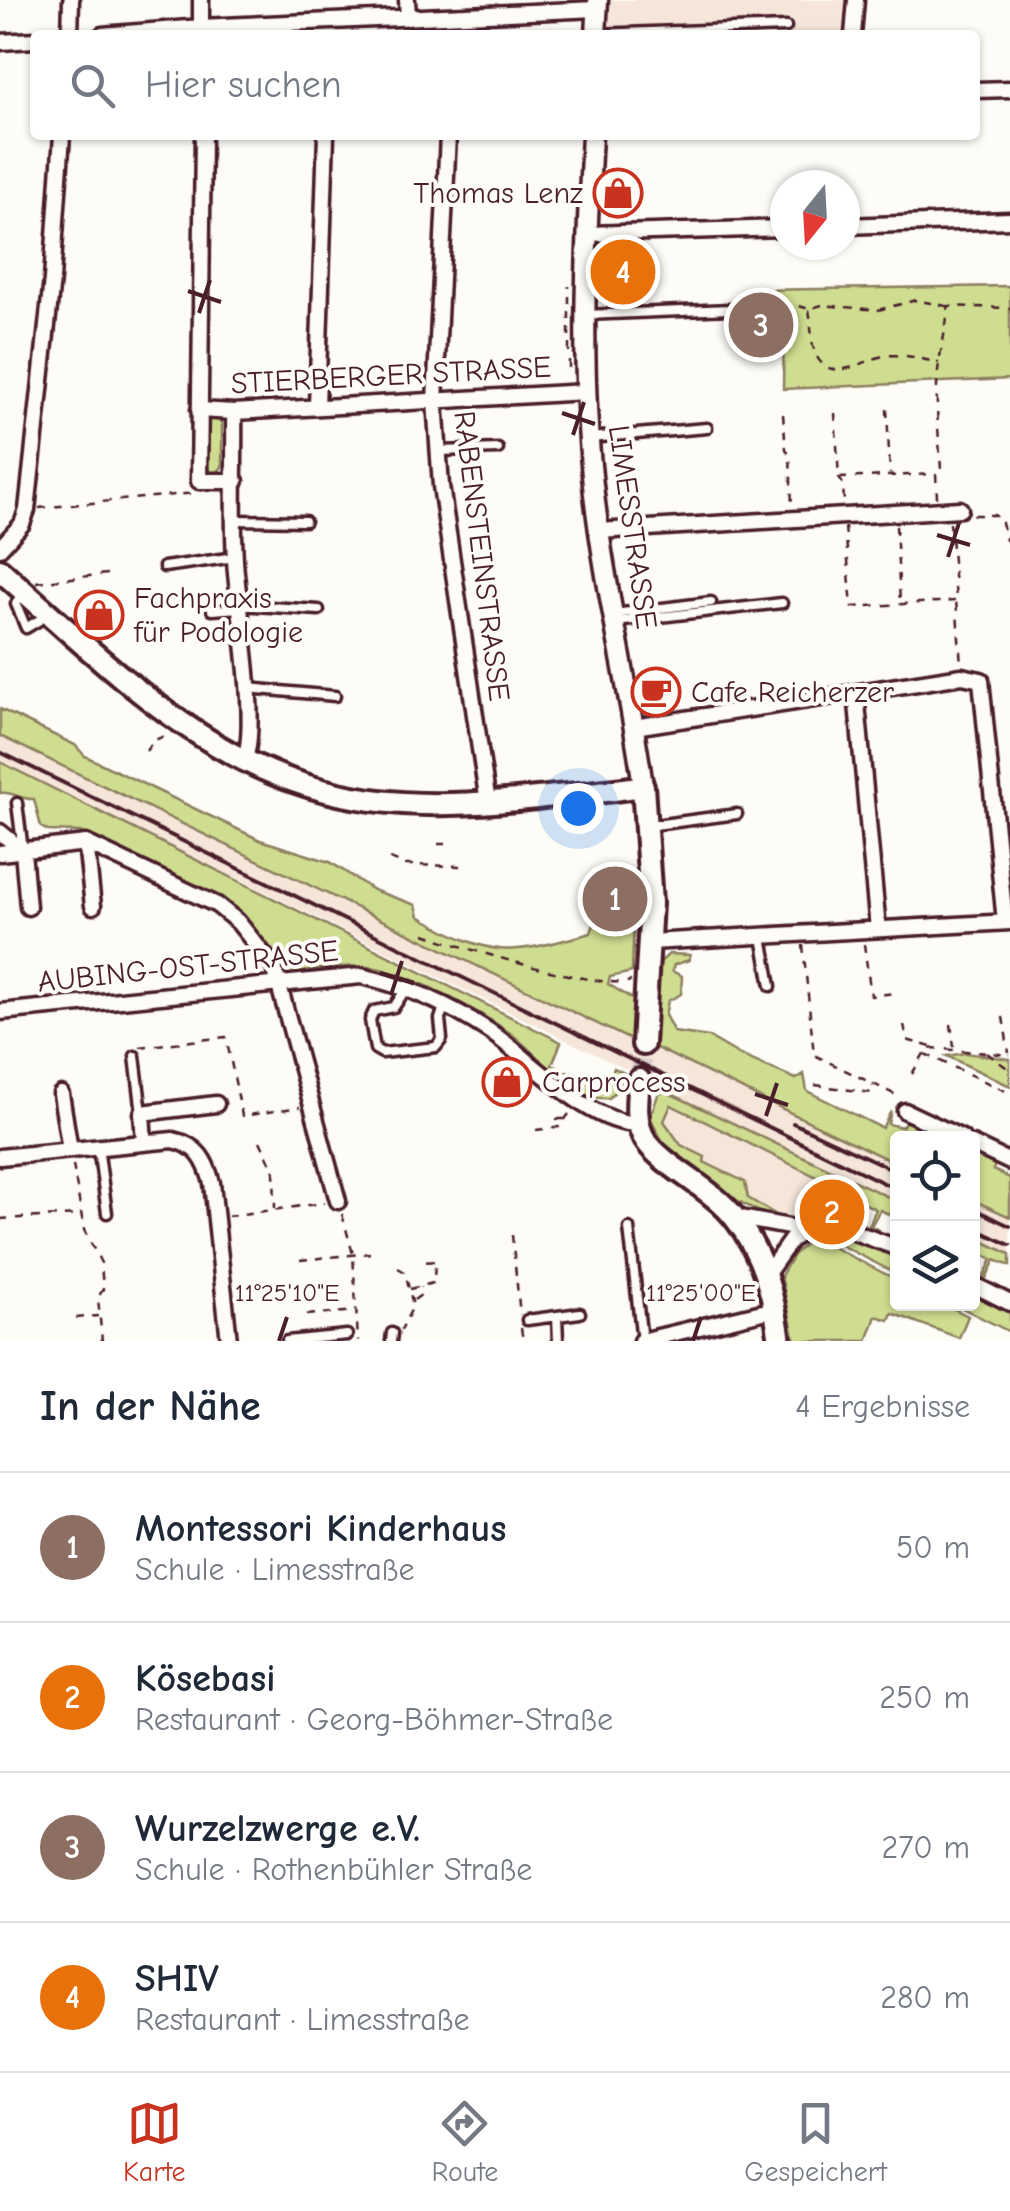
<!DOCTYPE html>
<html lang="de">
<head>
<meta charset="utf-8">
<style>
  body { margin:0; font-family:"Comic Neue",sans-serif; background:#f6f6f7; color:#1f2937 }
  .controls { position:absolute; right:30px; bottom:30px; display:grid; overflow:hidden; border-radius:10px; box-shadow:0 2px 8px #0004 }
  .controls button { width:90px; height:90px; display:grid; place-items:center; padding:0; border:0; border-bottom:2px solid #e0e1e3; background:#fff; color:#1f2937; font:50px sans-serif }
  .compass { position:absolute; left:770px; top:170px; width:90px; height:90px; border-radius:50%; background:#fff; box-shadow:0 2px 8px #0004; rotate:198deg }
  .you { position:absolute; left:578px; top:808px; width:35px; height:35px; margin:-25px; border:8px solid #fff; border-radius:50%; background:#1a73e8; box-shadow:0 0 0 15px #1a73e833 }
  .badge { display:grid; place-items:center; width:65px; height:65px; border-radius:50%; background:#c8321e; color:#fff; font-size:32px; font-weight:700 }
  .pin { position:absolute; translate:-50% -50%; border:5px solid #fff; box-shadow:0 2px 10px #0006 }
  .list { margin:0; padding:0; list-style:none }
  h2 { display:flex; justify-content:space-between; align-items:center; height:130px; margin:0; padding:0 40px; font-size:42px }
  h2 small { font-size:32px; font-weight:400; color:#747a83 }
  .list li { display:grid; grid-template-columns:65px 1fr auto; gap:30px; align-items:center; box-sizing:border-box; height:150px; padding:0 40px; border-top:2px solid #e0e1e3 }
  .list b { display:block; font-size:38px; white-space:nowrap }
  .list p { margin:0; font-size:32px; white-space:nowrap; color:#747a83 }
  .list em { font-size:32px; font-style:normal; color:#747a83 }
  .icon { flex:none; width:55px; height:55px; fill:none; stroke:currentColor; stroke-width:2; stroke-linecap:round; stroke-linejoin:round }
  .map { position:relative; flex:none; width:1010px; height:1341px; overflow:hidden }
  .search { position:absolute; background:#fff; box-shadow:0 2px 8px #0004; left:30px; right:30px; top:30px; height:110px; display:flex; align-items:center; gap:25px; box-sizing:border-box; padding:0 35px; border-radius:10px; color:#747a83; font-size:38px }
  .sheet { height:730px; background:#fff }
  nav { display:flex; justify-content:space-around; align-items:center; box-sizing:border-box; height:140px; border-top:2px solid #e0e1e3; background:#fff; font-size:28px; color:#747a83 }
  nav a { display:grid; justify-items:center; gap:5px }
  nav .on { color:#c8321e }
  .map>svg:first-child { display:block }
</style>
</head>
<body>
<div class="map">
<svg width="1010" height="1341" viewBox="0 0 1010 1341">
  <rect width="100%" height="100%" fill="#fdfcf7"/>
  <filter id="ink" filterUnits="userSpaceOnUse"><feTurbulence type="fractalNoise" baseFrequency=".01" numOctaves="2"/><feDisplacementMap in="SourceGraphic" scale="20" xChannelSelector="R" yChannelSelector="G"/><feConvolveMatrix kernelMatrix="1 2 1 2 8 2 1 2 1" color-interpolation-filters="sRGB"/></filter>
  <g filter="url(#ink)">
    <path fill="#f5e6d9" d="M611,0H847L846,35H608Z
      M0,729L897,1164V1209L850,1188L839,1212L827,1219L807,1223L772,1217L667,1147L657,1118L656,1084L0,762Z
      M972,1200L1010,1217V1259L973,1243Z"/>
    <path fill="#cfdd90" stroke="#8c7e5e" stroke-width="2.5" d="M1010,286V379L783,389L784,317L757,316L756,290Z
      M214,416L222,423V467L214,475L207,467L206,423Z
      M0,709L75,745L85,756L260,840L330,862L373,890L416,905L419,916C495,960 509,955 591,933L596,918L634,916L632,972L610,977L608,984L634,1000L633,1041L0,736Z
      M0,762L561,1042L552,1065L604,1089L614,1068L624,1073L620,1086L609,1098C569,1101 542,1058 514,1036C485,1014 404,969 368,967C339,965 312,970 284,976C269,946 252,921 224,903L80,832L48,831L41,827L34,799C20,800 13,791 0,793Z
      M669,954L690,955L689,960L674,965L672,971L682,976L681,994L668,1001L665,1015L674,1032L709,1037L740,1055L796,1079L804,1074L807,1091L882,1128L891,1111L888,1124L902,1127L907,1119L919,1124L915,1132L928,1138H898L897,1164L652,1046L660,962Z
      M965,1053L1010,1059V1086L947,1056Z
      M665,1091L897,1201V1218L880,1210L871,1226L879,1230L877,1233L864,1228L861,1223L868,1227L876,1209L851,1197L842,1214L837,1209L839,1188L671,1105L664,1121L681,1145L705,1157L704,1162L745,1182L748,1198L783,1219C752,1214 683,1170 665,1145C659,1136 655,1126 650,1117L658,1095Z
      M972,1150L996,1161L993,1170L1010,1178V1217L973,1200Z
      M835,1231L869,1241L897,1255V1274L817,1233Z
      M972,1236L1010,1254V1266L995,1260L984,1282L974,1279L982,1280L992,1259L973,1249Z
      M813,1237L897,1280L898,1304H944L968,1316L959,1338L892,1313L889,1320L876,1316L867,1341H795L781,1276L793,1255Z
      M973,1293L1010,1311V1332L954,1304H972Z"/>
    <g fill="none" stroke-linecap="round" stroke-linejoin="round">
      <path stroke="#d9d0ce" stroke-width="20" stroke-dasharray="20 10" stroke-linecap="butt" d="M639,1080L643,1044"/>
      <g stroke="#4a1f2b" stroke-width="15">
        <path id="service" d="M596,34L786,27
          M743,308L754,321L755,335
          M585,315L755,308
          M589,438L707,428
          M440,451L498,449
          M235,520L305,521
          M164,567L235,557
          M21,594L16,604L26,628L46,616
          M239,605L319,610
          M212,610L239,608
          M614,614L711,602
          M616,622L782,603
          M247,688L335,696
          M17,803L23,851
          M647,826L737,814
          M762,937L771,986
          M406,989L394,1007L374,1011L370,1020L375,1049L382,1053L436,1047L442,1039L440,1019L445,1004
          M135,1056L142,1113
          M98,1147L107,1213
          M629,1228L642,1341
          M557,1317L558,1341
          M527,1320L580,1313
          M287,1341L347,1335
          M391,1341L392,1333"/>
      </g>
      <g stroke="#4a1f2b" stroke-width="21">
        <path id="minor" d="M201,0V34
          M407,0L408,18
          M70,35L71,0
          M102,35L201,27L597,9
          M853,35L856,0
          M0,42L35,40
          M975,90L1010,89
          M203,135L199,481H236
          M448,135L435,401L441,486L488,803
          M845,226L1010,220
          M587,234L785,228
          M317,407L326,135
          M199,410L234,412L586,392
          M234,412C235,461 232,511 235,560C237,603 260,727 244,760
          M599,531L960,509
          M0,548L22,524L27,510L52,279L62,135
          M856,693L878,929
          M634,727L962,676L981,680L1005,922
          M0,832L23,851L28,907
          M86,843L93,906
          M0,853L86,843L217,905L238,922L274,967L338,1201
          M650,942L1010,922
          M0,1012L361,976C408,986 448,1004 489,1031C531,1059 587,1124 639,1124
          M61,1094L70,1150
          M905,1111L962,1138
          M144,1142L142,1113L216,1104
          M972,1144L1010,1162
          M0,1157L173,1140C198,1145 206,1161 212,1183L229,1341
          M735,1217L805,1230L840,1227L898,1248
          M766,1275L791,1240L805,1230
          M972,1284L1010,1303
          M641,1341L775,1309"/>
      </g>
      <g stroke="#4a1f2b" stroke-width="25">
        <path id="tertiary" d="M596,35L598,0
          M592,135C586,252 580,369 593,485C604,586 629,685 643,786"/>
      </g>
      <g stroke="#4a1f2b" stroke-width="28">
        <path id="secondary" d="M0,570C68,630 135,696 213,743C321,808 416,811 537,798C572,794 608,792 643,786L651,903L643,1044
          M639,1080C637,1100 634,1124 646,1141C664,1167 712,1188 735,1218C763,1253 774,1297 780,1341"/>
      </g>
      <path stroke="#4a1f2b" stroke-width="2.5" stroke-dasharray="8 8" stroke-linecap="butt" d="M767,307L799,306L809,309L822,305L878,310L916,300L946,306
        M809,310C812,323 810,346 817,357C832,384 864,360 883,356C902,353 921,359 939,363
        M569,368V286
        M887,409L890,474
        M835,413L839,478L843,484L844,504
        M783,414L786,449L790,455L792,506
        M839,478L934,474
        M937,498L936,473L941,470C939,434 934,398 939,363C942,343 947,326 948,306L1010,308
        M39,508L195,493
        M973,515H994L1001,519L1006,540L1010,531
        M950,523L961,664
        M896,526L900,603
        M845,527L852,607L955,601
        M36,582L107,574
        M146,751L153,741L168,734
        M438,844H454
        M390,859L406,865L462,866
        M425,934C458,947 604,991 631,981
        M864,944L871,996L895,993
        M803,945L814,1055L900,1097
        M1003,1017L1009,1053
        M951,1024L954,1047
        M904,1025L907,1040L931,1047
        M140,1047L226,1037L242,1116L300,1107
        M987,1053L1010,1070
        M925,1054L1010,1093
        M912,1074L926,1050L932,1048L1010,1055
        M815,1085L872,1093L873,1086
        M556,1119H565
        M536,1130L559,1127L569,1114
        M260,1141L274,1170L275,1208
        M73,1165L84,1230L101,1263L103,1289L98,1298L102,1341
        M342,1214L353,1254L358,1341
        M228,1216L324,1203
        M0,1219L80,1215
        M512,1235L520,1315
        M300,1260L370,1253
        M398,1268L405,1272L413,1306L401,1330
        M410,1289L433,1283L436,1261L424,1262
        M414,1300L421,1295V1287
        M307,1315L356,1311
        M76,1318L98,1316
        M521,1328L523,1341"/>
      <use href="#service" stroke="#fdfcf7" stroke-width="8"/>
      <use href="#minor" stroke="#fdfcf7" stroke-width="14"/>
      <use href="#tertiary" stroke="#fdfcf7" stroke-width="18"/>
      <use href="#secondary" stroke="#fdfcf7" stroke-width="20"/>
      <path stroke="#4a1f2b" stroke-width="4" d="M0,752L898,1190
        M793,1123L898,1172
        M972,1208L1010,1226
        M972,1227L1010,1245"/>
    </g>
  </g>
  <path fill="none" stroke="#4a1f2b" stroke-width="4" d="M188,291L221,302M199,313L210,280M562,413L595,424M573,435L584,402M937,535L970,545M948,557L959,523M380,973L414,983M391,995L402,961M755,1094L788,1105M766,1116L777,1083M279,1341L287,1317M693,1341L701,1317"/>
  <defs>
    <g id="shop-ring" transform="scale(2.5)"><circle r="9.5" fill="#fdfcf7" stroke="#c8321e" stroke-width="1.5"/><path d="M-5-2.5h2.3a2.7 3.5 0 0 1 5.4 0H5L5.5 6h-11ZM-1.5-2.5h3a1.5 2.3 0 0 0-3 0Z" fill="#c8321e"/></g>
    <g id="cafe-ring" transform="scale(2.5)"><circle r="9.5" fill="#fdfcf7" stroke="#c8321e" stroke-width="1.5"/><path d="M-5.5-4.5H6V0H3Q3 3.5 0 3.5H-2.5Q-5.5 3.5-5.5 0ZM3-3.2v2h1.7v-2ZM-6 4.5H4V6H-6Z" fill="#c8321e"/></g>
  </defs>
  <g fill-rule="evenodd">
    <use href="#shop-ring" x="618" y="193"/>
    <use href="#shop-ring" x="99" y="615"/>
    <use href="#cafe-ring" x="656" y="692"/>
    <use href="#shop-ring" x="507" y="1082"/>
  </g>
  <g text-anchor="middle" stroke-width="8" stroke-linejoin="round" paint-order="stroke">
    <g font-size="30" fill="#4a1f2b" stroke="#fdfcf7" text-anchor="start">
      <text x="583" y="203" text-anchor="end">Thomas Lenz</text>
      <text x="134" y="608">Fachpraxis<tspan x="134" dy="34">für Podologie</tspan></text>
      <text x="691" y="702">Cafe Reicherzer</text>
      <text x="542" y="1092">Carprocess</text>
    </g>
    <g font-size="30" fill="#4a1f2b" stroke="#fdfcf7">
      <text transform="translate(391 375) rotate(-3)" y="10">STIERBERGER STRASSE</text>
      <text transform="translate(633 527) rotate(82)" y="10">LIMESSTRASSE</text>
      <text transform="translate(482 556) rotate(83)" y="10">RABENSTEINSTRASSE</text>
      <text transform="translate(188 966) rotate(-6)" y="10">AUBING-OST-STRASSE</text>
    </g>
  </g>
  <g font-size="25" text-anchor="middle" fill="#4a1f2b" stroke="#fdfcf7" stroke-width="8" stroke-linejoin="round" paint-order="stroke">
    <text x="287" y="1301">11°25'10"E</text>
    <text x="701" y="1301">11°25'00"E</text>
  </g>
</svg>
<div class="controls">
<button><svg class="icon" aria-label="locate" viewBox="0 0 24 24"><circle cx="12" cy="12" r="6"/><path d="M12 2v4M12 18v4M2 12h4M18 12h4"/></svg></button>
<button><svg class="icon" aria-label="layers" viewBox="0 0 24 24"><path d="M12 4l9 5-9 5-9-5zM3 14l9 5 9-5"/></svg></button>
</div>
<svg class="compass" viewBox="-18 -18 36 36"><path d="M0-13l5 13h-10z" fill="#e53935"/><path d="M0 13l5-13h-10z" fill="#747a83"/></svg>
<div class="you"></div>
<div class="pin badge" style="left:615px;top:899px;background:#8d6e63">1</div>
<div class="pin badge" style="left:832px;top:1212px;background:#e8710a">2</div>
<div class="pin badge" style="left:761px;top:325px;background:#8d6e63">3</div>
<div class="pin badge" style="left:623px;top:272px;background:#e8710a">4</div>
<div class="search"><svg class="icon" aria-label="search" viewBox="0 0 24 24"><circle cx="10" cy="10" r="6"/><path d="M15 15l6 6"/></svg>Hier suchen</div>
</div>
<section class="sheet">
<h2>In der Nähe<small>4 Ergebnisse</small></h2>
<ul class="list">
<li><span class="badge" style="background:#8d6e63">1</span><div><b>Montessori Kinderhaus</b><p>Schule · Limesstraße</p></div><em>50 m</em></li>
<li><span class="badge" style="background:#e8710a">2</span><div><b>Kösebasi</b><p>Restaurant · Georg-Böhmer-Straße</p></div><em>250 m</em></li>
<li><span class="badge" style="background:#8d6e63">3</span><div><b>Wurzelzwerge e.V.</b><p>Schule · Rothenbühler Straße</p></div><em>270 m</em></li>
<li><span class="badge" style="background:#e8710a">4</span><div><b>SHIV</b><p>Restaurant · Limesstraße</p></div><em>280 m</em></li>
</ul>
</section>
<nav>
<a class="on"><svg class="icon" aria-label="map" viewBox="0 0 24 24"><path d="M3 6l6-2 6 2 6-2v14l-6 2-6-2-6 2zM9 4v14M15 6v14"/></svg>Karte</a>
<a><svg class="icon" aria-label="directions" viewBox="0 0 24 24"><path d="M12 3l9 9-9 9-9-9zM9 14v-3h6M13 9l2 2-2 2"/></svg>Route</a>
<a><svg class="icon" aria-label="saved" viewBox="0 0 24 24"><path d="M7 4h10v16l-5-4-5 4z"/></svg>Gespeichert</a>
</nav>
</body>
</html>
